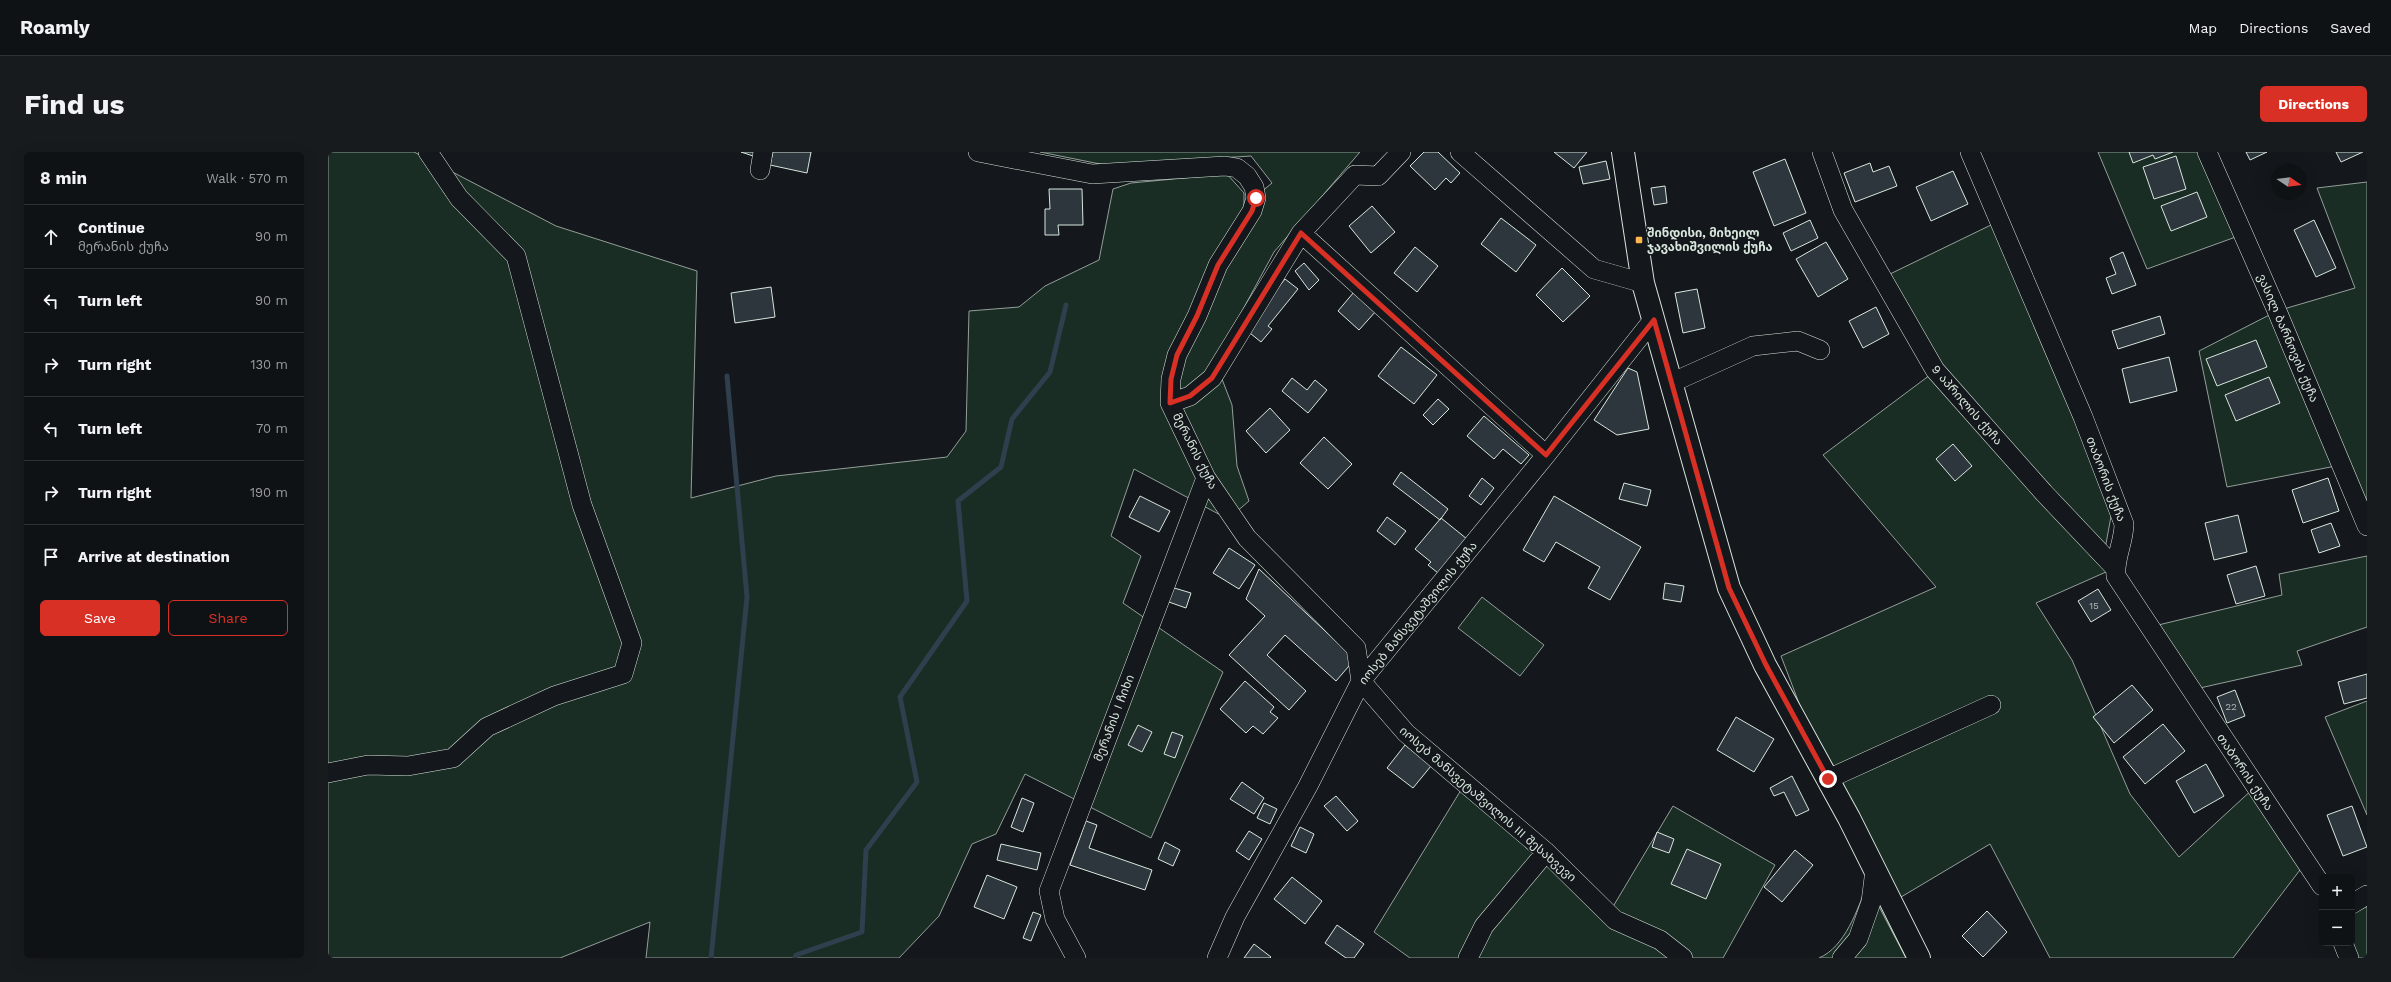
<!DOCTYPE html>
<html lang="en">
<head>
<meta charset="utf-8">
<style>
  body { margin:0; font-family:"Work Sans","Noto Sans Georgian",sans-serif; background:#181b1e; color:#f1f3f6 }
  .controls { position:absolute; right:12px; bottom:12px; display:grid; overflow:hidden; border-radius:6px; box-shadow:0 4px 16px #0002 }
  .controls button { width:36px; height:36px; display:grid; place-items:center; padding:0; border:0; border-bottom:1px solid #2f3234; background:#0f1215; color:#f1f3f6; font:20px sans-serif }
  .compass { position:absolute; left:1943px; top:12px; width:36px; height:36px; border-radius:50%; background:#0f1215; box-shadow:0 4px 16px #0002; rotate:103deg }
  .stop { position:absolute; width:12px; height:12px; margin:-9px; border:3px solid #d93025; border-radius:50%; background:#fff }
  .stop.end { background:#d93025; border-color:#fff; box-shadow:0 1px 4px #0008 }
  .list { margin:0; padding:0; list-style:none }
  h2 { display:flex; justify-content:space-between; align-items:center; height:52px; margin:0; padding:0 16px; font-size:17px }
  h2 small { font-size:13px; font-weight:400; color:#9b9ea0 }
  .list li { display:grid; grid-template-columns:26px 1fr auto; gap:12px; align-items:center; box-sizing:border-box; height:64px; padding:0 16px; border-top:1px solid #2f3234 }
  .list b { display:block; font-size:15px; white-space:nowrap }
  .list p { margin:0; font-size:13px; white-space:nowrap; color:#9b9ea0 }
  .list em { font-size:13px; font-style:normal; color:#9b9ea0 }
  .actions { display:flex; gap:8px; padding:12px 16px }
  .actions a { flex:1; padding:9px 0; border:1px solid #d93025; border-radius:6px; text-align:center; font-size:14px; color:#d93025 }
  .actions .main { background:#d93025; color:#fff }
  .icon { flex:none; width:22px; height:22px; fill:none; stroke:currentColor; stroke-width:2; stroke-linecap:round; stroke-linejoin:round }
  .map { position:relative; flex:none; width:2039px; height:806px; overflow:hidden; border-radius:6px }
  header { display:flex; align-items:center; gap:24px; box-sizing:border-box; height:56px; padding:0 20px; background:#0f1215; border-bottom:1px solid #2f3234 }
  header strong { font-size:19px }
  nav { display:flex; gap:22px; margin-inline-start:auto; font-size:14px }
  .intro { display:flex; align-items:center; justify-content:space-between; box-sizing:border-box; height:96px; padding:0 24px }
  h1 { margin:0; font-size:28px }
  .button { padding:10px 18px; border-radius:6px; background:#d93025; color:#fff; font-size:14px; font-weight:700 }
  main { display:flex; gap:24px; padding:0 24px }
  aside { flex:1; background:#0f1215; border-radius:6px; box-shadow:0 4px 16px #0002 }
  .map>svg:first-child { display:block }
</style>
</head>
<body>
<header>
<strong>Roamly</strong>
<nav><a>Map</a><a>Directions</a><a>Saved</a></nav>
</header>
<div class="intro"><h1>Find us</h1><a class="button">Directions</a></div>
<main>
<aside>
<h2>8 min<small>Walk · 570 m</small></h2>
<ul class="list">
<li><svg class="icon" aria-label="ahead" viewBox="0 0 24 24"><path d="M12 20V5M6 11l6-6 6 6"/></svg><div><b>Continue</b><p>მერანის ქუჩა</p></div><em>90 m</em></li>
<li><svg class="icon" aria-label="left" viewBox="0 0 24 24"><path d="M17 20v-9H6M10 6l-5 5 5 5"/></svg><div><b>Turn left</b></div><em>90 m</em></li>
<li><svg class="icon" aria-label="right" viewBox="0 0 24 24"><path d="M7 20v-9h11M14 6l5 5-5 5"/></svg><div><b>Turn right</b></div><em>130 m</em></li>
<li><svg class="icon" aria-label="left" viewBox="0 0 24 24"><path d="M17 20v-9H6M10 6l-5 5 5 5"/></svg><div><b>Turn left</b></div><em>70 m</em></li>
<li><svg class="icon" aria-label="right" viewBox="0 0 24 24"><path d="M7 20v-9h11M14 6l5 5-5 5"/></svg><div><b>Turn right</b></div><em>190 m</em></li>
<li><svg class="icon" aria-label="arrive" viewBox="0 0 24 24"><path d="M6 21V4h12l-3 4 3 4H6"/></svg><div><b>Arrive at destination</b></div></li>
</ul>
<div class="actions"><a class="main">Save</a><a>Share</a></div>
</aside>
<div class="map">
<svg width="2039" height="806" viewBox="0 0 2039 806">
  <rect width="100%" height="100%" fill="#14181c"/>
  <path fill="#1a2d24" stroke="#939e99" d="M0,0H86L228,74L369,119L363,346L448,324L619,305L638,279L641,159L691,155L717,134L771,108L785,37L803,31L899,22L916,41V54L944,31L923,4L777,13L712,0H1032L946,100L887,209L904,253L909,314L921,349L900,367L806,317L783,384L813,404L795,451L895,520L823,686L697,622L668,682L644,692L611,764L571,806H318L322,770L232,806H0Z
    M1770,0H1879L1916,82L1819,117Z
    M2039,30V374L2013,313L1899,335L1871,199L1949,159L2027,136L1989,36Z
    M1665,72L1784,359L1777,397L1624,229L1562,122Z
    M1602,223L1787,416L1708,451L1744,508L1802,642L1851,705L1927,635L1978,710L1905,806H1722L1662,692L1563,751L1500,627L1453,504L1608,435L1495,303Z
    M2039,404V475L1969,499L1974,513L1863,538L1822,475L1954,443L1951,422Z
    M1154,445L1216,493L1192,524L1130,476Z
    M2039,549V663L1997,565Z
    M1133,638L1283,758L1345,654L1447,713L1395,806H1082L1046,780Z
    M1539,732L1578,806H1491C1517,795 1530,757 1539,732Z
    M2039,743V806H2021L2024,791V752Z"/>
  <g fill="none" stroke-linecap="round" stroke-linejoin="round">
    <path stroke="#2f3f4d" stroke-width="5" d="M383,806L419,445L399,224
      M467,806L468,803L534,780L538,698L589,630L572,545L639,449L630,349L673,315L684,267L722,220L738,153"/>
  </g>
  <path fill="#2c363c" stroke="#d8e6dc" d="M413,0H429L428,5Z
    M445,0H483L479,21L442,13Z
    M1096,0H1110L1132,21L1123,31L1118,26L1107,38L1082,14Z
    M1226,0H1259L1246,16Z
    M1801,0H1845L1827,7L1825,3L1805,11Z
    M1918,0H1939L1922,8Z
    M2008,0H2035L2013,10Z
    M1848,4L1858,37L1826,47L1815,15Z
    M1457,7L1478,61L1446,74L1425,20Z
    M1278,9L1282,27L1255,32L1251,15Z
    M1542,11L1545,20L1561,14L1569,34L1527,50L1516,21Z
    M1625,19L1640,52L1603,69L1588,35Z
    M1337,34L1339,51L1326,53L1323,36Z
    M721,37H754L755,73H730L731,83H717V57H722Z
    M1869,40L1879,65L1843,79L1833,54Z
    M1044,54L1067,80L1043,101L1021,74Z
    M1173,66L1208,93L1188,120L1153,92Z
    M1482,68L1490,86L1463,99L1455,81Z
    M1986,68L2008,116L1988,125L1966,78Z
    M1498,90L1520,127L1490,145L1468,107Z
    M1087,95L1110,114L1089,140L1066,121Z
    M1795,100L1808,133L1784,142L1778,126L1788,122L1782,106Z
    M976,111L991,128L981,138L967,119Z
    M1234,116L1262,144L1235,170L1208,143Z
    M957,127L970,137L940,174L944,177L933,190L917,177Z
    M443,135L447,165L407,171L403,141Z
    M1369,137L1377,176L1355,181L1347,141Z
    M1026,140L1048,159L1031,178L1010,159Z
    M1548,155L1561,182L1535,196L1521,169Z
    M1832,164L1837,182L1790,197L1784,179Z
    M1928,188L1939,215L1889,234L1878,207Z
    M1073,195L1109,223L1086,252L1050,224Z
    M1841,205L1849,239L1802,251L1794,217Z
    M1300,216L1309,220L1321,277L1289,283L1266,268Z
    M1941,225L1952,251L1908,269L1897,243Z
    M964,226L979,238L987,228L999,238L980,261L954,239Z
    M1110,247L1121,257L1105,273L1095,263Z
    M942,256L962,278L938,301L918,279Z
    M1156,264L1201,303L1193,312L1175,297L1166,307L1139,284Z
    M996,285L1024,312L1000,337L972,311Z
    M1625,292L1644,314L1627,329L1608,307Z
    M1073,320L1120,357L1112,368L1065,332Z
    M1154,326L1166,336L1153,353L1141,344Z
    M2000,326L2011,359L1975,371L1964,338Z
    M1296,331L1323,338L1319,354L1291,347Z
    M812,344L842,359L831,380L801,365Z
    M1226,344L1313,395L1282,448L1260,436L1272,415L1228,390L1216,410L1195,398Z
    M1910,363L1919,400L1886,408L1877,371Z
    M1059,365L1078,379L1067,393L1049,379Z
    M1113,366L1139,387L1110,421L1100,413L1103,410L1087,397Z
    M2003,371L2012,394L1991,401L1983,378Z
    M901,396L927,413L911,437L885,421Z
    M1928,414L1937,444L1908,452L1899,423Z
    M931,417L1027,507L1008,529L957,483L939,503L978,539L961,558L901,503L937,464L918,447Z
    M1337,431L1356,434L1353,450L1335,447Z
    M843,435L863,441L858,456L838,449Z
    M1770,437L1783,458L1763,470L1750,449Z
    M2039,522V546L2016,552L2010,530Z
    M917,529L946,555L942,560L950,566L935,582L925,574L918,581L892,557Z
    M1804,533L1825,558L1786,591L1765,565Z
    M1907,538L1917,564L1899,571L1889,545Z
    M1408,565L1446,587L1426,620L1389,598Z
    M1835,572L1857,599L1817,632L1795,605Z
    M810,573L824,580L814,600L800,593Z
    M844,580L855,584L847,606L836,602Z
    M1077,593L1103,614L1085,636L1059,616Z
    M1878,612L1896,644L1866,661L1848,629Z
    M1464,624L1481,658L1468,664L1456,640L1446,644L1442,636Z
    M914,630L936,646L926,662L902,647Z
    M1008,644L1030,669L1019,679L996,654Z
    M694,646L706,651L695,680L683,675Z
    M936,651L949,657L942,672L929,666Z
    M2024,654L2039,695L2015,704L1999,663Z
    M758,669L769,673L761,696L824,718L817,738L742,713Z
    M972,675L986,682L978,701L963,694Z
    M921,679L934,687L921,708L908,699Z
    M1329,680L1346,687L1341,701L1324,695Z
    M837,690L852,698L845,714L830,707Z
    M673,692L713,701L709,718L669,708Z
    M1359,697L1393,712L1378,747L1343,732Z
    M1467,698L1485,713L1454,750L1436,735Z
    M659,723L689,735L676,767L646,755Z
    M964,725L994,749L977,772L946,747Z
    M1659,759L1679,780L1655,805L1634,784Z
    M705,760L713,763L703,789L695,786Z
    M1009,773L1036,792L1026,806H1018L997,791Z
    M926,792L943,805L942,806H916Z"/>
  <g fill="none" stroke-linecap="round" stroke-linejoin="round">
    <g stroke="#d8e6dc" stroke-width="20">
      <path id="minor" d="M650,0L764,22L897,14L909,16L919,24L926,35L928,46L924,59L890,113L869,164L849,203L843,227L842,251L878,326L919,386L1028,496L1033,529L1078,581L1218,700L1287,768L1332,788L1355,806
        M1132,0L1266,117L1315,131
        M1494,0L1515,58L1607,218L1716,341L1787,416
        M1642,0L1755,265L1796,372C1796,390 1786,407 1788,424L1994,734
        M1879,0L1949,159L2039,374
        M432,18L435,0
        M973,81L1218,303
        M1343,231L1425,194L1470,189L1492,198
        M842,251L862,244L884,226L973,81L1027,23L1050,24L1073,0
        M0,621L40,613L80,614L125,606L159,575L226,544L295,522L304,491L254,353L188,104L131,46L100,0
        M1500,627L1663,553
        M2024,752L2039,743
        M2015,791L2021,806
        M748,806L727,767L721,739L878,326
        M889,806L907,765L980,634L1033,529L1218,303L1325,168
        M1140,806L1156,774L1218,700
        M1514,806L1530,787L1543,750L1547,718"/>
    </g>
    <g stroke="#d8e6dc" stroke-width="24">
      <path id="major" d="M1295,0L1315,131L1401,436L1437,513L1521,666L1591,806"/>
    </g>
    <use href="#minor" stroke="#14181c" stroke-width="19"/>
    <use href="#major" stroke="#14181c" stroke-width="22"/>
  </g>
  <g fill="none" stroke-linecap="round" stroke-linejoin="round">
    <path stroke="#d93025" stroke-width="5" d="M928,46L924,59L890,113L869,164L849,203L843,227L842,251L862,244L884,226L973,81L1218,303L1326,168L1401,436L1438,513L1500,627"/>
  </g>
  <rect fill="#ffb74d" stroke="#14181c" stroke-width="1.5" x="1307" y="84" width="8" height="8" rx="2"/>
  <g text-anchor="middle" stroke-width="3" stroke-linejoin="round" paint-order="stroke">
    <g font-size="10" fill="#adbab4">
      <text x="1766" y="457">15</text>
      <text x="1903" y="558">22</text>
    </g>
    <g font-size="12" font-weight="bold" fill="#d8e6dc" stroke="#14181c" text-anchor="start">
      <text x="1319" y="85">შინდისი, მიხეილ<tspan x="1319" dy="14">ჯავახიშვილის ქუჩა</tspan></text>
    </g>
    <g font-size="12" fill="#d8e6dc" stroke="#14181c">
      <text transform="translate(1960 186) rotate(67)" y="4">ვასილ ბარნოვის ქუჩა</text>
      <text transform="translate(1639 253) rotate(49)" y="4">9 აპრილის ქუჩა</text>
      <text transform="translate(867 299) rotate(63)" y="4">მერანის ქუჩა</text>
      <text transform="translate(1778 327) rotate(69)" y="4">თაბორის ქუჩა</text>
      <text transform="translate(1090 461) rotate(-51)" y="4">იოსებ მანსვეტაშვილის ქუჩა</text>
      <text transform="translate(786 566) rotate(-69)" y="4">მერანის I ჩიხი</text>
      <text transform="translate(1917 620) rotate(56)" y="4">თაბორის ქუჩა</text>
      <text transform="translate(1160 652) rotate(41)" y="4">იოსებ მანსვეტაშვილის III შესახვევი</text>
    </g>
  </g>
</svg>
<div class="controls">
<button>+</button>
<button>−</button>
</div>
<svg class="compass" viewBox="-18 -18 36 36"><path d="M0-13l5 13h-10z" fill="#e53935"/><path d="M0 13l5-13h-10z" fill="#9b9ea0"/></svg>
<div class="stop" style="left:928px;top:46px"></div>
<div class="stop end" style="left:1500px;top:627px"></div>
</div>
</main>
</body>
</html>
